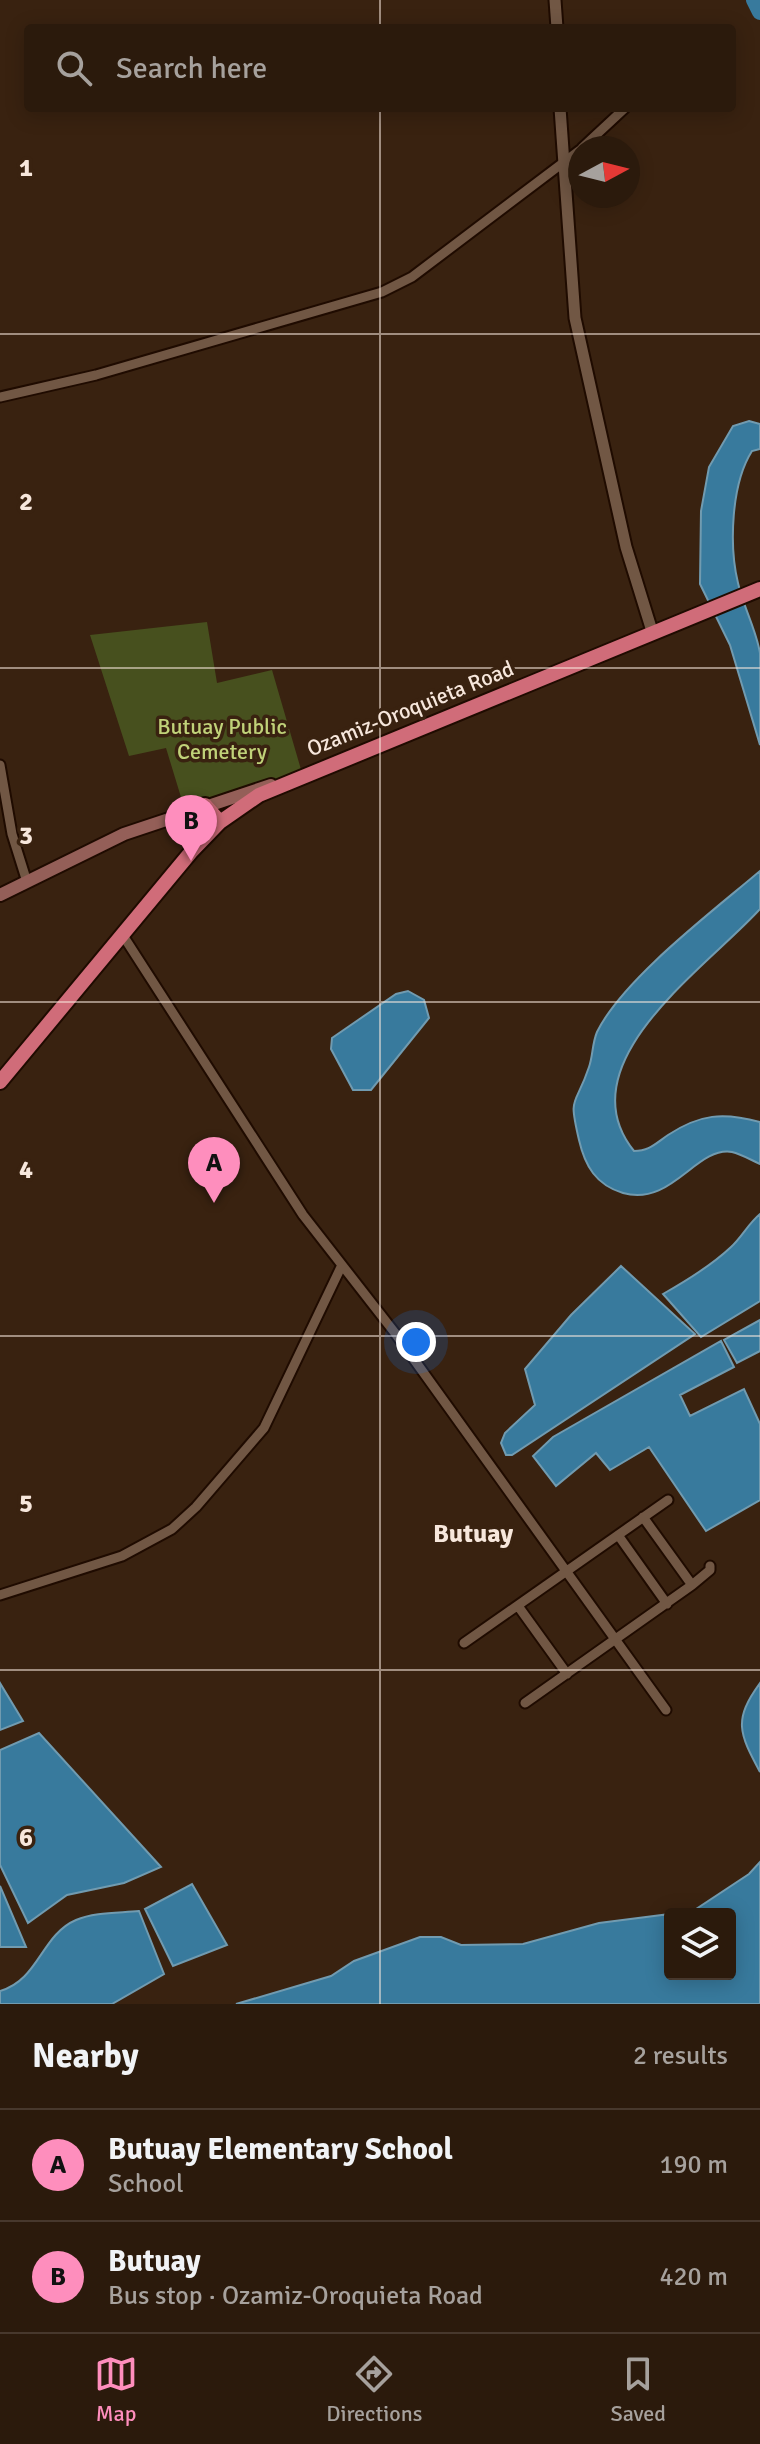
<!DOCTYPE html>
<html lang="en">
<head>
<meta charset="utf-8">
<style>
  body { margin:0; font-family:Signika,sans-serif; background:#37271a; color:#f1f3f6 }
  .controls { position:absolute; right:24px; bottom:24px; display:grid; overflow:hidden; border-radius:8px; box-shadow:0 4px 20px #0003 }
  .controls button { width:72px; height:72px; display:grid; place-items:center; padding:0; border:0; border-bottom:2px solid #47382d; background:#2b1a0c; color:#f1f3f6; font:40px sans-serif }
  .compass { position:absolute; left:568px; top:136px; width:72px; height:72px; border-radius:50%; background:#2b1a0c; box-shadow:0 4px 20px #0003; rotate:83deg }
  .you { position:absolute; left:416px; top:1342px; width:28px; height:28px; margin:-20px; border:6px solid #fff; border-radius:50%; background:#1a73e8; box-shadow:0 0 0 12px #1a73e833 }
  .badge { display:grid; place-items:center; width:52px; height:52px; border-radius:50%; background:#fe8ebd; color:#111; font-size:26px; font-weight:700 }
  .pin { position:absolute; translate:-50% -66px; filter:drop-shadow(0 2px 4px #0008) }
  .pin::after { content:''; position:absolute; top:42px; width:28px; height:24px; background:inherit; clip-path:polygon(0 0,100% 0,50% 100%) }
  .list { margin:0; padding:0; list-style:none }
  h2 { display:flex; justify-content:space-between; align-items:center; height:104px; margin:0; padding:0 32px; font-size:34px }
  h2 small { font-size:26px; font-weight:400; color:#a6a19d }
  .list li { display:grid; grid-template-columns:52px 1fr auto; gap:24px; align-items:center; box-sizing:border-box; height:112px; padding:0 32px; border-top:2px solid #47382d }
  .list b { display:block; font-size:30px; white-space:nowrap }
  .list p { margin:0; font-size:26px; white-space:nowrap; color:#a6a19d }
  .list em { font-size:26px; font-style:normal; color:#a6a19d }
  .icon { flex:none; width:44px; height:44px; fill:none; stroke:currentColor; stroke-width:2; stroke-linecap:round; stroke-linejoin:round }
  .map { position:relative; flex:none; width:760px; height:2004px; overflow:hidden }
  .search { position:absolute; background:#2b1a0c; box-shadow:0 4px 20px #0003; left:24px; right:24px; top:24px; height:88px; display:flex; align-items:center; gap:20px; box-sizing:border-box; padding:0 28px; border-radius:8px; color:#a6a19d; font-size:30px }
  .sheet { height:328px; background:#2b1a0c }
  nav { display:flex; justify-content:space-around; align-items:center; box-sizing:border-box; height:112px; border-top:2px solid #47382d; background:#2b1a0c; font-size:22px; color:#a6a19d }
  nav a { display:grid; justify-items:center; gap:4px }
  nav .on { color:#fe8ebd }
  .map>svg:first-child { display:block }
</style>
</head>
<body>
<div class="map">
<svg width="760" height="2004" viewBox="0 0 760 2004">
  <rect width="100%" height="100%" fill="#392210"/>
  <path fill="#47501e" d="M207,622L217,683L272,670L302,773L184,807L166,748L129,756L90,635Z"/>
  <path fill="#387a9d" stroke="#719bb0" stroke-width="2" fill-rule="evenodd" d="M749,421L760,424V449L752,451C731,484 729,546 738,583C743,606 756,629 760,653C760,682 760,716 760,745L730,645L700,584L701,511L709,467L733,426Z
    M760,871V909C710,965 563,1063 634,1151C649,1151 655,1144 668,1135C700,1114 723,1112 760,1122V1164C751,1160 741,1154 732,1152C696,1146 672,1207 623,1193C596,1185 585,1166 579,1140C568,1093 575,1109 589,1067C593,1056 592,1044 597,1032C623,979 713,911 760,871Z
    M408,991L424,1000L429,1018L371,1090H353L331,1049L332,1038L396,994Z
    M760,1214V1301L701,1337L663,1294C686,1281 711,1266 731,1247C742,1237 748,1224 760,1214Z
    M621,1266L695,1334L512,1455H506L501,1443L505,1433L535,1405L525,1369L571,1315Z
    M760,1320V1351L737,1363L724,1340Z
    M721,1341L734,1367L680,1395L690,1416L744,1389L760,1424V1500L706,1531L649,1447L610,1470L596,1453L556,1486L533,1456L553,1437Z
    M0,1683L23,1721L0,1730Z
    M760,1683V1772C739,1733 733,1720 760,1683Z
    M39,1733L161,1867L124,1883L67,1895L28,1923L0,1865V1750Z
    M760,1862V2004H236L331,1976L354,1961L420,1937H441L461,1945L523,1944L599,1923L693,1911L749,1874ZM670,1914H730V1974H670Z
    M192,1884L227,1945L173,1966L145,1909Z
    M0,1886L26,1947H0Z
    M139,1911L164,1974L112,2004H0V1991C39,1980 41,1935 76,1920C94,1912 119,1913 139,1911Z"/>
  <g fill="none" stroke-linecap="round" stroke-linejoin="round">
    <path stroke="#387a9d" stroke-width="16" d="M754,0L760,12"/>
    <g stroke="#1f0b00" stroke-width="13">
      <path id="minor" d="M582,148L625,108
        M0,397L96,375L382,292L412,277L580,150
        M0,765L12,834L27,882
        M122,934L303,1215L395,1333L666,1710
        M643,1517L692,1585
        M618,1535L667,1604
        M0,1595L122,1556L172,1529L196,1507L264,1428L341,1267
        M518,1606L567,1674
        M464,1643L668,1500
        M525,1703L692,1585L710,1570V1566"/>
    </g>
    <g stroke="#1f0b00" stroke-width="15">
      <path id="tertiary" d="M555,0L557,28
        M560,108L575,318L626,547L652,631"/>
    </g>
    <g stroke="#1f0b00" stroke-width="16">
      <path id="secondary" d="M0,895L124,834L271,785"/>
    </g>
    <g stroke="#1f0b00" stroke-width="18">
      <path id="trunk" d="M205,805L220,822
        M0,1082L191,852L220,822L259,795L760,589"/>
    </g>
    <use href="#minor" stroke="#715744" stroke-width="9"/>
    <use href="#tertiary" stroke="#715744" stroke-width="11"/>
    <use href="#secondary" stroke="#945f58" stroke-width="12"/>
    <use href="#trunk" stroke="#d06c79" stroke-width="14"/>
  </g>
  <path fill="none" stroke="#f7e7dc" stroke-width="2" stroke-opacity="0.55" d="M380,0V28M380,108V2004M0,334H760M0,668H760M0,1002H760M0,1336H760M0,1670H760"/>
  <g text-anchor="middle" stroke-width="7" stroke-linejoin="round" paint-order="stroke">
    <g font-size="22" fill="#f7e7dc" stroke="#392210">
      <text transform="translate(410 708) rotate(-22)" y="8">Ozamiz-Oroquieta Road</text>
    </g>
    <g font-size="22" fill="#c0d279" stroke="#392210">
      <text x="222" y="734">Butuay Public<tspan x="222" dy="25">Cemetery</tspan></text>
    </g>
    <g font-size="26" font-weight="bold" fill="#f7e7dc" stroke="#392210">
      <text x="473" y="1542">Butuay</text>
    </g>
  </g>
  <g font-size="26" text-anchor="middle" font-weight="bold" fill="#f7e7dc" stroke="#392210" stroke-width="7" stroke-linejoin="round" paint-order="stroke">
    <text x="26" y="176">1</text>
    <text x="26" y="510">2</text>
    <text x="26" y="844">3</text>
    <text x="26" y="1178">4</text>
    <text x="26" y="1512">5</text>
    <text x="26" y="1846">6</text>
  </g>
</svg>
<div class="controls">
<button><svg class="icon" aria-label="layers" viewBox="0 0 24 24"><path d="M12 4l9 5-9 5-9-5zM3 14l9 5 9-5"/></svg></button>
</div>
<svg class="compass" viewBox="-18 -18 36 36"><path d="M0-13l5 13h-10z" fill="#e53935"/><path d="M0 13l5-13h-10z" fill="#a6a19d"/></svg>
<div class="you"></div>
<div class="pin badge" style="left:214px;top:1203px">A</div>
<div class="pin badge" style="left:191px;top:861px">B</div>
<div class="search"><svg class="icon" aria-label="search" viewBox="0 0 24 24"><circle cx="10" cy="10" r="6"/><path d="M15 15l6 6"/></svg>Search here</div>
</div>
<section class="sheet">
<h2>Nearby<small>2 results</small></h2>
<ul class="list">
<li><span class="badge">A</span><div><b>Butuay Elementary School</b><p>School</p></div><em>190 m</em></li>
<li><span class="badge">B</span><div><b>Butuay</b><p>Bus stop · Ozamiz-Oroquieta Road</p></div><em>420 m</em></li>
</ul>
</section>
<nav>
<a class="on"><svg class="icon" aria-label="map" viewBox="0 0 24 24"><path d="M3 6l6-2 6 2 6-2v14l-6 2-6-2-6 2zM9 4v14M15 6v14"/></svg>Map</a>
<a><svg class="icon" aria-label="directions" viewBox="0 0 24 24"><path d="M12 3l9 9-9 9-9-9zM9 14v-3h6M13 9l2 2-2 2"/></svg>Directions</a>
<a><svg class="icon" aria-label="saved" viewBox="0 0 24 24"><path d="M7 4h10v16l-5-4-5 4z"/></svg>Saved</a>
</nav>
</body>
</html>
